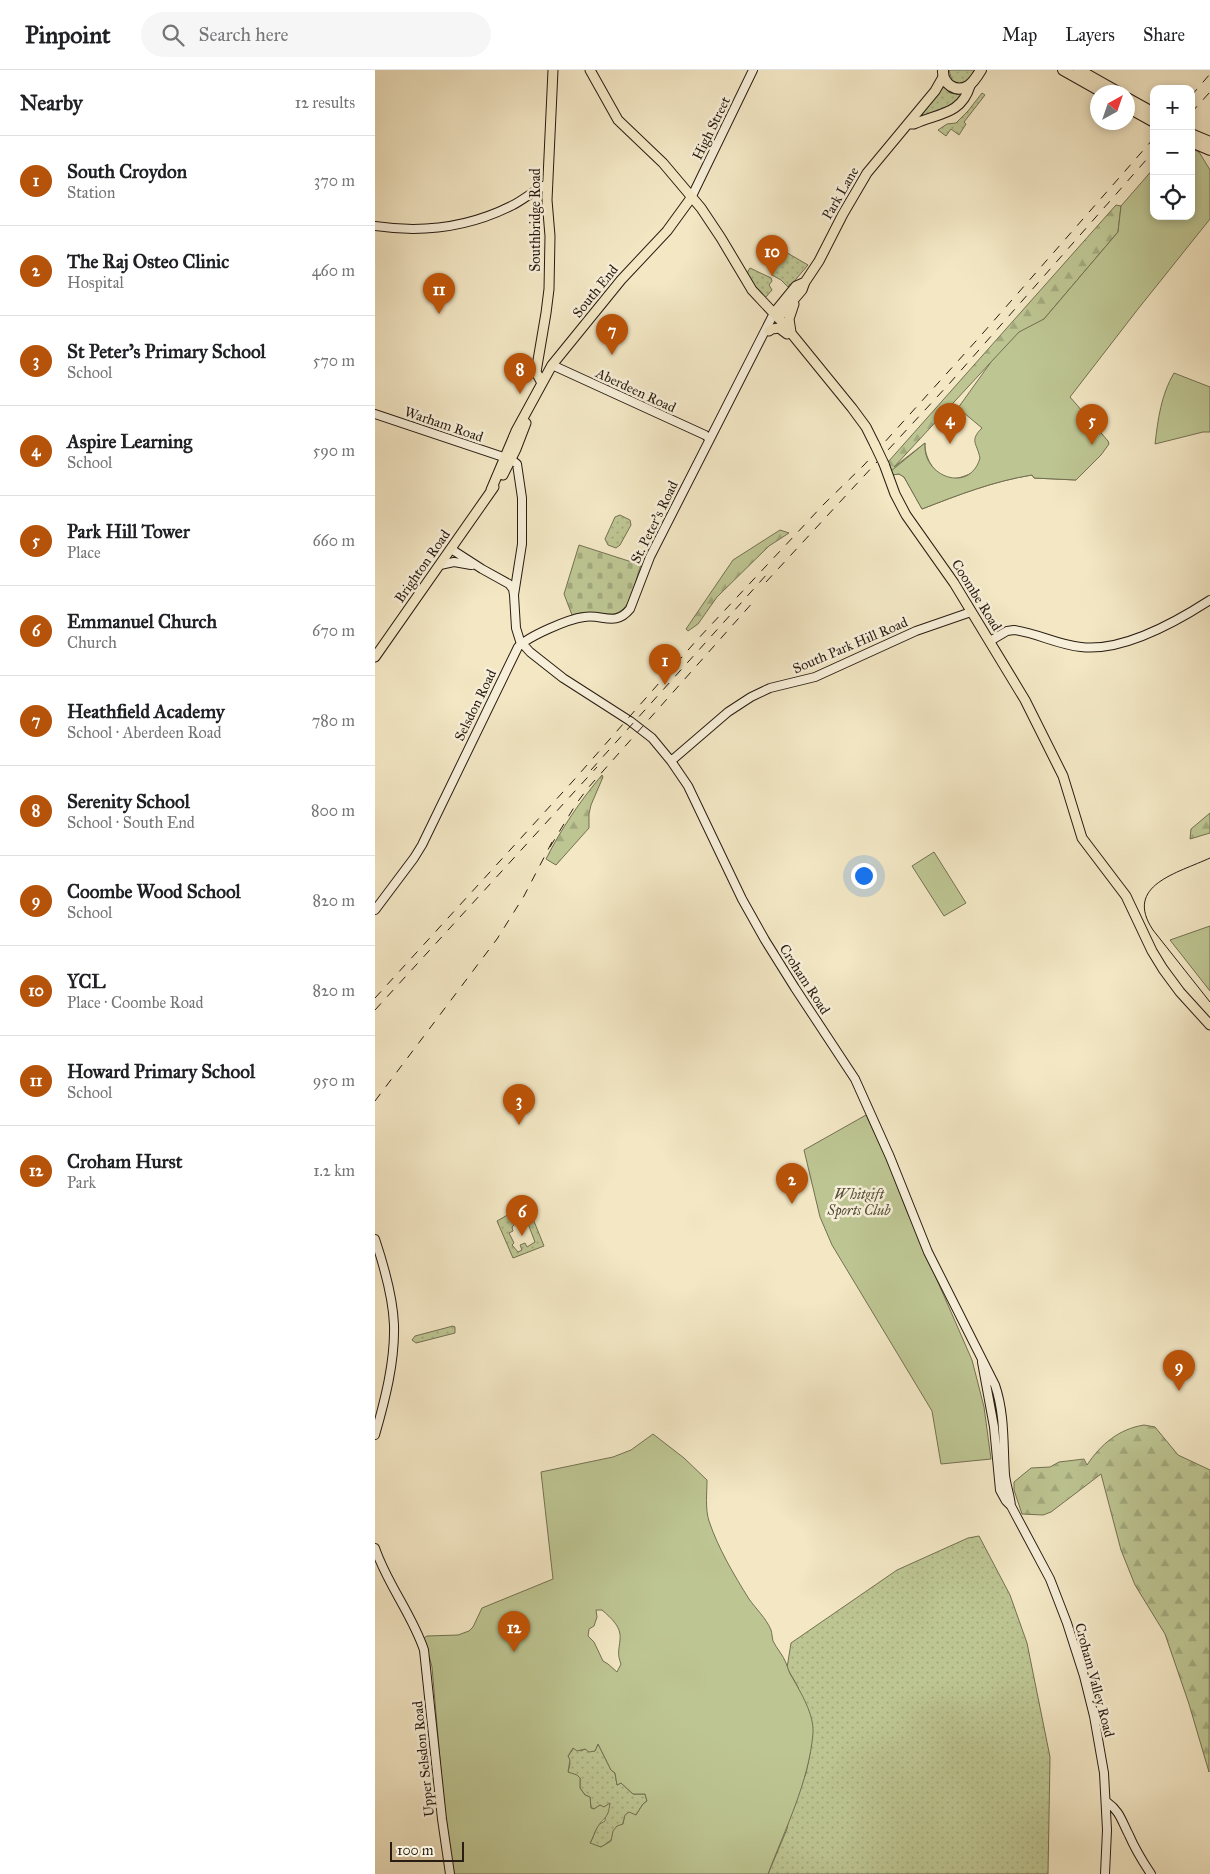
<!DOCTYPE html>
<html lang="en">
<head>
<meta charset="utf-8">
<style>
  body { margin:0; font-family:"IM FELL Great Primer",serif; background:#f6f6f6; color:#202124 }
  .controls { position:absolute; right:15px; top:15px; display:grid; overflow:hidden; border-radius:10px; box-shadow:0 2px 8px #0003 }
  .controls button { width:45px; height:45px; display:grid; place-items:center; padding:0; border:0; border-bottom:1px solid #e0e0e0; background:#fff; color:#202124; font:25px sans-serif }
  .compass { position:absolute; left:715px; top:15px; width:45px; height:45px; border-radius:50%; background:#fff; box-shadow:0 2px 8px #0003; rotate:40deg }
  .scale { position:absolute; left:15px; bottom:12px; width:74px; box-sizing:border-box; padding-left:5px; border:2px solid #291c12; border-top:0; font-size:14px; line-height:18px; white-space:nowrap; color:#291c12; -webkit-text-stroke:4px #f7efd9; paint-order:stroke }
  .you { position:absolute; left:488px; top:805px; width:18px; height:18px; margin:-12px; border:4px solid #fff; border-radius:50%; background:#1a73e8; box-shadow:0 0 0 8px #1a73e833 }
  .badge { display:grid; place-items:center; width:32px; height:32px; border-radius:50%; background:#b45309; color:#fff; font-size:16px; font-weight:700 }
  .pin { position:absolute; translate:-50% -41px; filter:drop-shadow(0 1px 2px #0008) }
  .pin::after { content:''; position:absolute; top:26px; width:18px; height:15px; background:inherit; clip-path:polygon(0 0,100% 0,50% 100%) }
  .list { margin:0; padding:0; list-style:none }
  h2 { display:flex; justify-content:space-between; align-items:center; height:65px; margin:0; padding:0 20px; font-size:21px }
  h2 small { font-size:16px; font-weight:400; color:#757577 }
  .list li { display:grid; grid-template-columns:32px 1fr auto; gap:15px; align-items:center; box-sizing:border-box; height:90px; padding:0 20px; border-top:1px solid #e0e0e0 }
  .list b { display:block; font-size:19px; white-space:nowrap }
  .list p { margin:0; font-size:16px; white-space:nowrap; color:#757577 }
  .list em { font-size:16px; font-style:normal; color:#757577 }
  .icon { flex:none; width:28px; height:28px; fill:none; stroke:currentColor; stroke-width:2; stroke-linecap:round; stroke-linejoin:round }
  .map { position:relative; flex:none; width:835px; height:1804px; overflow:hidden }
  header { display:flex; align-items:center; gap:30px; box-sizing:border-box; height:70px; padding:0 25px; background:#fff; border-bottom:1px solid #e0e0e0 }
  header strong { font-size:24px }
  nav { display:flex; gap:28px; margin-inline-start:auto; font-size:18px }
  .search { width:350px; height:45px; background:#f6f6f6; display:flex; align-items:center; gap:12px; box-sizing:border-box; padding:0 18px; border-radius:28px; color:#757577; font-size:19px }
  main { display:flex }
  aside { flex:1; background:#fff }
  .map>svg:first-child { display:block }
</style>
</head>
<body>
<header>
<strong>Pinpoint</strong>
<div class="search"><svg class="icon" aria-label="search" viewBox="0 0 24 24"><circle cx="10" cy="10" r="6"/><path d="M15 15l6 6"/></svg>Search here</div>
<nav><a>Map</a><a>Layers</a><a>Share</a></nav>
</header>
<main>
<aside>
<h2>Nearby<small>12 results</small></h2>
<ul class="list">
<li><span class="badge">1</span><div><b>South Croydon</b><p>Station</p></div><em>370 m</em></li>
<li><span class="badge">2</span><div><b>The Raj Osteo Clinic</b><p>Hospital</p></div><em>460 m</em></li>
<li><span class="badge">3</span><div><b>St Peter's Primary School</b><p>School</p></div><em>570 m</em></li>
<li><span class="badge">4</span><div><b>Aspire Learning</b><p>School</p></div><em>590 m</em></li>
<li><span class="badge">5</span><div><b>Park Hill Tower</b><p>Place</p></div><em>660 m</em></li>
<li><span class="badge">6</span><div><b>Emmanuel Church</b><p>Church</p></div><em>670 m</em></li>
<li><span class="badge">7</span><div><b>Heathfield Academy</b><p>School · Aberdeen Road</p></div><em>780 m</em></li>
<li><span class="badge">8</span><div><b>Serenity School</b><p>School · South End</p></div><em>800 m</em></li>
<li><span class="badge">9</span><div><b>Coombe Wood School</b><p>School</p></div><em>820 m</em></li>
<li><span class="badge">10</span><div><b>YCL</b><p>Place · Coombe Road</p></div><em>820 m</em></li>
<li><span class="badge">11</span><div><b>Howard Primary School</b><p>School</p></div><em>950 m</em></li>
<li><span class="badge">12</span><div><b>Croham Hurst</b><p>Park</p></div><em>1.2 km</em></li>
</ul>
</aside>
<div class="map">
<svg width="835" height="1804" viewBox="0 0 835 1804">
  <defs>
    <pattern id="grass-dots" width="8" height="8" patternUnits="userSpaceOnUse" patternTransform="scale(1.25)"><rect width="8" height="8" fill="#bdc592"/><path d="M2 2h.1M6 6h.1" fill="none" stroke="#a2a97d" stroke-width="1.8" stroke-linecap="round"/></pattern>
    <pattern id="forest-firs" width="22" height="20" patternUnits="userSpaceOnUse" patternTransform="scale(1.25)"><rect width="22" height="20" fill="#bdc592"/><path d="M5 1l3.5 6h-7zM16 11l3.5 6h-7z" fill="#a2a97d"/></pattern>
    <pattern id="cemetery-stones" width="16" height="16" patternUnits="userSpaceOnUse" patternTransform="scale(1.25)"><rect width="16" height="16" fill="#bdc592"/><path d="M2 7V4a2 2 0 0 1 4 0v3zM10 15v-3a2 2 0 0 1 4 0v3z" fill="#a2a97d"/></pattern>
  </defs>
  <rect width="100%" height="100%" fill="#f3e7c4"/>
  <filter id="stains"><feTurbulence type="fractalNoise" baseFrequency=".004" numOctaves="4"/><feColorMatrix values="0 0 0 0 .2 0 0 0 0 .09 0 0 0 0 .02 0 0 0 .5 -.17"/></filter>
  <radialGradient id="worn" r=".72"><stop offset=".6" stop-color="#630" stop-opacity="0"/><stop offset="1" stop-color="#630" stop-opacity=".3"/></radialGradient>
  <path fill="url(#grass-dots)" stroke="#737052" fill-rule="evenodd" d="M574,0H600L593,11L585,14L577,11Z
    M567,15L575,23L587,25L582,33L549,48L547,43Z
    M607,23L610,25L589,52L591,54L584,65L576,59L571,66L563,60L572,54L581,53L593,41Z
    M409,181L433,195L416,215L415,214L413,217L406,210L397,205Z
    M375,198L396,208L397,211L394,215L397,220L390,228L383,222L372,203Z
    M245,445L255,450L256,455L245,475L241,478L233,475L230,469L240,447Z
    M152,1134L169,1176L138,1188L122,1151ZM144,1150H147L148,1152L152,1151L160,1172L152,1177L150,1173L145,1175L147,1180L143,1182L137,1175L139,1173L134,1163L138,1161L137,1157Z
    M78,1256L80,1257V1263L41,1273L37,1270L40,1266Z
    M604,1466L635,1525L652,1573L675,1687L673,1804H393L412,1759L414,1747L431,1703L435,1683L423,1617L412,1598L416,1573L522,1500L593,1468Z
    M223,1674L236,1700L240,1703L242,1715L246,1713L258,1724H270L272,1731L268,1734L261,1745L249,1749C247,1761 235,1772 226,1777L215,1774L223,1755L230,1751L231,1736L229,1738L225,1735L219,1739L216,1738L215,1727L210,1725L205,1718V1708L193,1702L195,1694L193,1686L199,1678L206,1681L210,1679L220,1681Z"/>
  <path fill="url(#forest-firs)" stroke="#737052" d="M741,135L746,136L743,162L669,249L616,292L519,397L550,373C549,386 559,405 573,408C581,410 590,406 597,403L726,385L701,410L659,408L657,405C619,411 583,425 547,439L529,407L524,404L517,405L513,392Z
    M405,460L414,463L394,476L342,527L323,554L313,561L311,559L358,490Z
    M227,705L228,707L216,735L214,744V758L181,795L171,789C186,759 205,731 227,705Z
    M835,743V763L815,769L816,759Z
    M769,1355L780,1357L803,1385L835,1400L834,1702L814,1634L790,1564L760,1515L746,1480L726,1404L676,1442L668,1445L647,1444L639,1420V1412L656,1398L675,1397L684,1392L709,1389L712,1395C726,1374 744,1359 769,1355Z"/>
  <path fill="url(#cemetery-stones)" stroke="#737052" d="M204,475L266,495C259,511 257,547 233,544C219,543 210,541 197,545L189,524Z"/>
  <path fill="#bdc592" stroke="#737052" fill-rule="evenodd" d="M816,78L824,82L835,100V149L763,239L695,327L733,371L734,374L726,385L701,410L659,408L657,405C619,411 583,425 547,439L529,407L524,404L517,405L516,401L550,373C547,407 595,424 605,388C602,373 594,371 607,358L583,338L616,292L644,262L669,249L743,162L746,136L779,98V146H816Z
    M799,303L835,317V362H828L780,374C783,349 786,325 799,303Z
    M559,782L591,833L569,846L537,796Z
    M835,856V921L795,870Z
    M491,1045L513,1092L531,1139L597,1290L609,1337L616,1389L566,1394L557,1341L457,1175L445,1147L429,1080Z
    M278,1364L309,1388L332,1410C332,1422 330,1439 334,1451C343,1478 359,1505 374,1529C381,1539 391,1548 396,1560C397,1563 397,1567 398,1571C402,1579 408,1585 411,1593C413,1598 414,1603 417,1607C426,1623 439,1644 438,1663C434,1712 410,1759 393,1804H78L71,1760L57,1597L49,1568L52,1566L83,1565L94,1561L98,1557L107,1538L178,1509L166,1402L238,1387L256,1380ZM221,1540H227C236,1548 247,1557 245,1570C244,1580 242,1584 246,1594L242,1602L233,1594L228,1591L219,1572L213,1566L214,1559L219,1556L222,1547ZM223,1674L236,1700L240,1703L242,1715L246,1713L258,1724H270L272,1731L268,1734L261,1745L254,1742L250,1745L248,1754L242,1756L238,1761L236,1771L226,1777L215,1773C218,1768 219,1763 222,1758C229,1746 233,1750 235,1733L229,1737L225,1735L219,1739L216,1738L215,1727L210,1725L205,1718V1708L202,1705L193,1702L195,1690L193,1686L198,1678L202,1681L210,1679L214,1682L220,1681Z"/>
  <g fill="none" stroke-linecap="round" stroke-linejoin="round">
    <g stroke="#291c12" stroke-width="10">
      <path id="secondary" d="M316,128L378,0
        M0,156C47,163 94,157 136,136C149,130 160,119 173,114
        M177,295L330,365L335,369
        M0,344L137,390L142,394L147,428V474L139,525L141,558L145,571L155,582L188,608L255,651L277,668L296,691L313,716L367,829L390,870L420,918L480,1009L515,1087L553,1182L620,1315C630,1344 628,1374 630,1405C631,1415 635,1425 636,1436
        M76,479L107,499L134,514L138,519L139,525
        M65,495L79,492L96,495
        M615,571L632,561L639,560C662,563 683,575 706,577C748,582 801,552 835,530
        M296,691L353,642L376,627L395,618L440,607L541,561L596,542
        M0,840L39,788L47,775L143,577C154,566 193,549 209,547C228,544 240,557 255,539L275,487L399,243
        M0,1169C9,1196 18,1226 19,1255C20,1292 10,1330 0,1365
        M607,1292L619,1357L625,1420L631,1431L636,1436L675,1509L692,1553L709,1606L719,1646L729,1703L732,1760L730,1804
        M0,1478C12,1514 37,1544 49,1580L67,1749L75,1804
        M732,1732C745,1741 747,1752 754,1765C760,1779 768,1792 776,1804"/>
    </g>
    <g stroke="#291c12" stroke-width="11">
      <path id="primary" d="M215,0L243,50L288,93L326,138L346,168L377,220L407,252L477,338L491,357L500,375
        M534,54H539C563,43 586,45 595,16
        M399,243L421,216L430,212
        M403,248L427,220L430,212L444,191L468,144L492,103L560,21L568,7
        M394,261L397,259L404,258L412,264
        M416,262L414,249L419,234
        M167,313L161,302L171,243L174,219L175,166L172,130L178,0
        M509,394L520,424L531,445L579,513L650,630L688,706L707,768L751,826L777,881L788,899L805,922L835,955
        M128,405L141,379L151,353
        M116,420L141,361L177,295L246,210L292,161L316,128
        M0,587L119,417"/>
    </g>
    <g stroke="#291c12" stroke-width="12">
      <path id="highway" d="M568,0C567,14 581,23 593,16C598,13 603,5 606,0
        M688,0L727,22
        M704,0L743,22
        M752,28L779,43
        M752,37L779,52
        M816,64L835,72
        M816,72L835,80"/>
    </g>
    <use href="#secondary" stroke="#f7efd9" stroke-width="8"/>
    <use href="#primary" stroke="#f3e7c4" stroke-width="9"/>
    <use href="#highway" stroke="#f3e7c4" stroke-width="10"/>
    <path stroke="#291c12" stroke-width="1" d="M835,788C803,803 748,815 778,860L835,932"/>
    <path stroke="#291c12" stroke-width="1" stroke-dasharray="9 9" stroke-linecap="butt" d="M816,26L835,4
      M816,43L835,22
      M391,512L574,314L779,81
      M216,700L393,503
      M175,777L201,734L213,718L379,531
      M0,928L198,711L321,571L449,434L489,395L601,271L779,68
      M0,940L222,697
      M0,1031L122,869L149,826L177,772"/>
    <g stroke="#291c12" stroke-width="11" stroke-linecap="butt">
      <path id="primary-bridge" d="M500,375L509,394"/>
    </g>
    <use href="#primary-bridge" stroke="#f3e7c4" stroke-width="9"/>
  </g>
  <g text-anchor="middle" stroke-width="5" stroke-linejoin="round" paint-order="stroke">
    <g font-size="14" fill="#291c12" stroke="#f7efd9">
      <text transform="translate(336 58) rotate(-64)" y="5">High Street</text>
      <text transform="translate(465 123) rotate(-60)" y="5">Park Lane</text>
      <text transform="translate(160 150) rotate(-90)" y="5">Southbridge Road</text>
      <text transform="translate(220 221) rotate(-51)" y="5">South End</text>
      <text transform="translate(261 320) rotate(25)" y="5">Aberdeen Road</text>
      <text transform="translate(69 354) rotate(19)" y="5">Warham Road</text>
      <text transform="translate(279 452) rotate(-64)" y="5">St. Peter's Road</text>
      <text transform="translate(47 496) rotate(-55)" y="5">Brighton Road</text>
      <text transform="translate(602 525) rotate(58)" y="5">Coombe Road</text>
      <text transform="translate(475 575) rotate(-23)" y="5">South Park Hill Road</text>
      <text transform="translate(100 635) rotate(-64)" y="5">Selsdon Road</text>
      <text transform="translate(430 909) rotate(57)" y="5">Croham Road</text>
      <text transform="translate(720 1610) rotate(75)" y="5">Croham Valley Road</text>
      <text transform="translate(48 1689) rotate(-96)" y="5">Upper Selsdon Road</text>
    </g>
    <g font-size="14" font-style="italic" fill="#554f38" stroke="#f7efd9">
      <text x="484" y="1129">Whitgift<tspan x="484" dy="16">Sports Club</tspan></text>
    </g>
  </g>
  <rect width="100%" height="100%" filter="url(#stains)"/>
  <rect width="100%" height="100%" fill="url(#worn)"/>
</svg>
<div class="controls">
<button>+</button>
<button>−</button>
<button><svg class="icon" aria-label="locate" viewBox="0 0 24 24"><circle cx="12" cy="12" r="6"/><path d="M12 2v4M12 18v4M2 12h4M18 12h4"/></svg></button>
</div>
<svg class="compass" viewBox="-18 -18 36 36"><path d="M0-13l5 13h-10z" fill="#e53935"/><path d="M0 13l5-13h-10z" fill="#757577"/></svg>
<div class="scale">100 m</div>
<div class="you"></div>
<div class="pin badge" style="left:290px;top:615px">1</div>
<div class="pin badge" style="left:417px;top:1134px">2</div>
<div class="pin badge" style="left:144px;top:1055px">3</div>
<div class="pin badge" style="left:575px;top:374px">4</div>
<div class="pin badge" style="left:717px;top:375px">5</div>
<div class="pin badge" style="left:147px;top:1166px">6</div>
<div class="pin badge" style="left:237px;top:285px">7</div>
<div class="pin badge" style="left:145px;top:324px">8</div>
<div class="pin badge" style="left:804px;top:1321px">9</div>
<div class="pin badge" style="left:397px;top:206px">10</div>
<div class="pin badge" style="left:64px;top:244px">11</div>
<div class="pin badge" style="left:139px;top:1582px">12</div>
</div>
</main>
</body>
</html>
